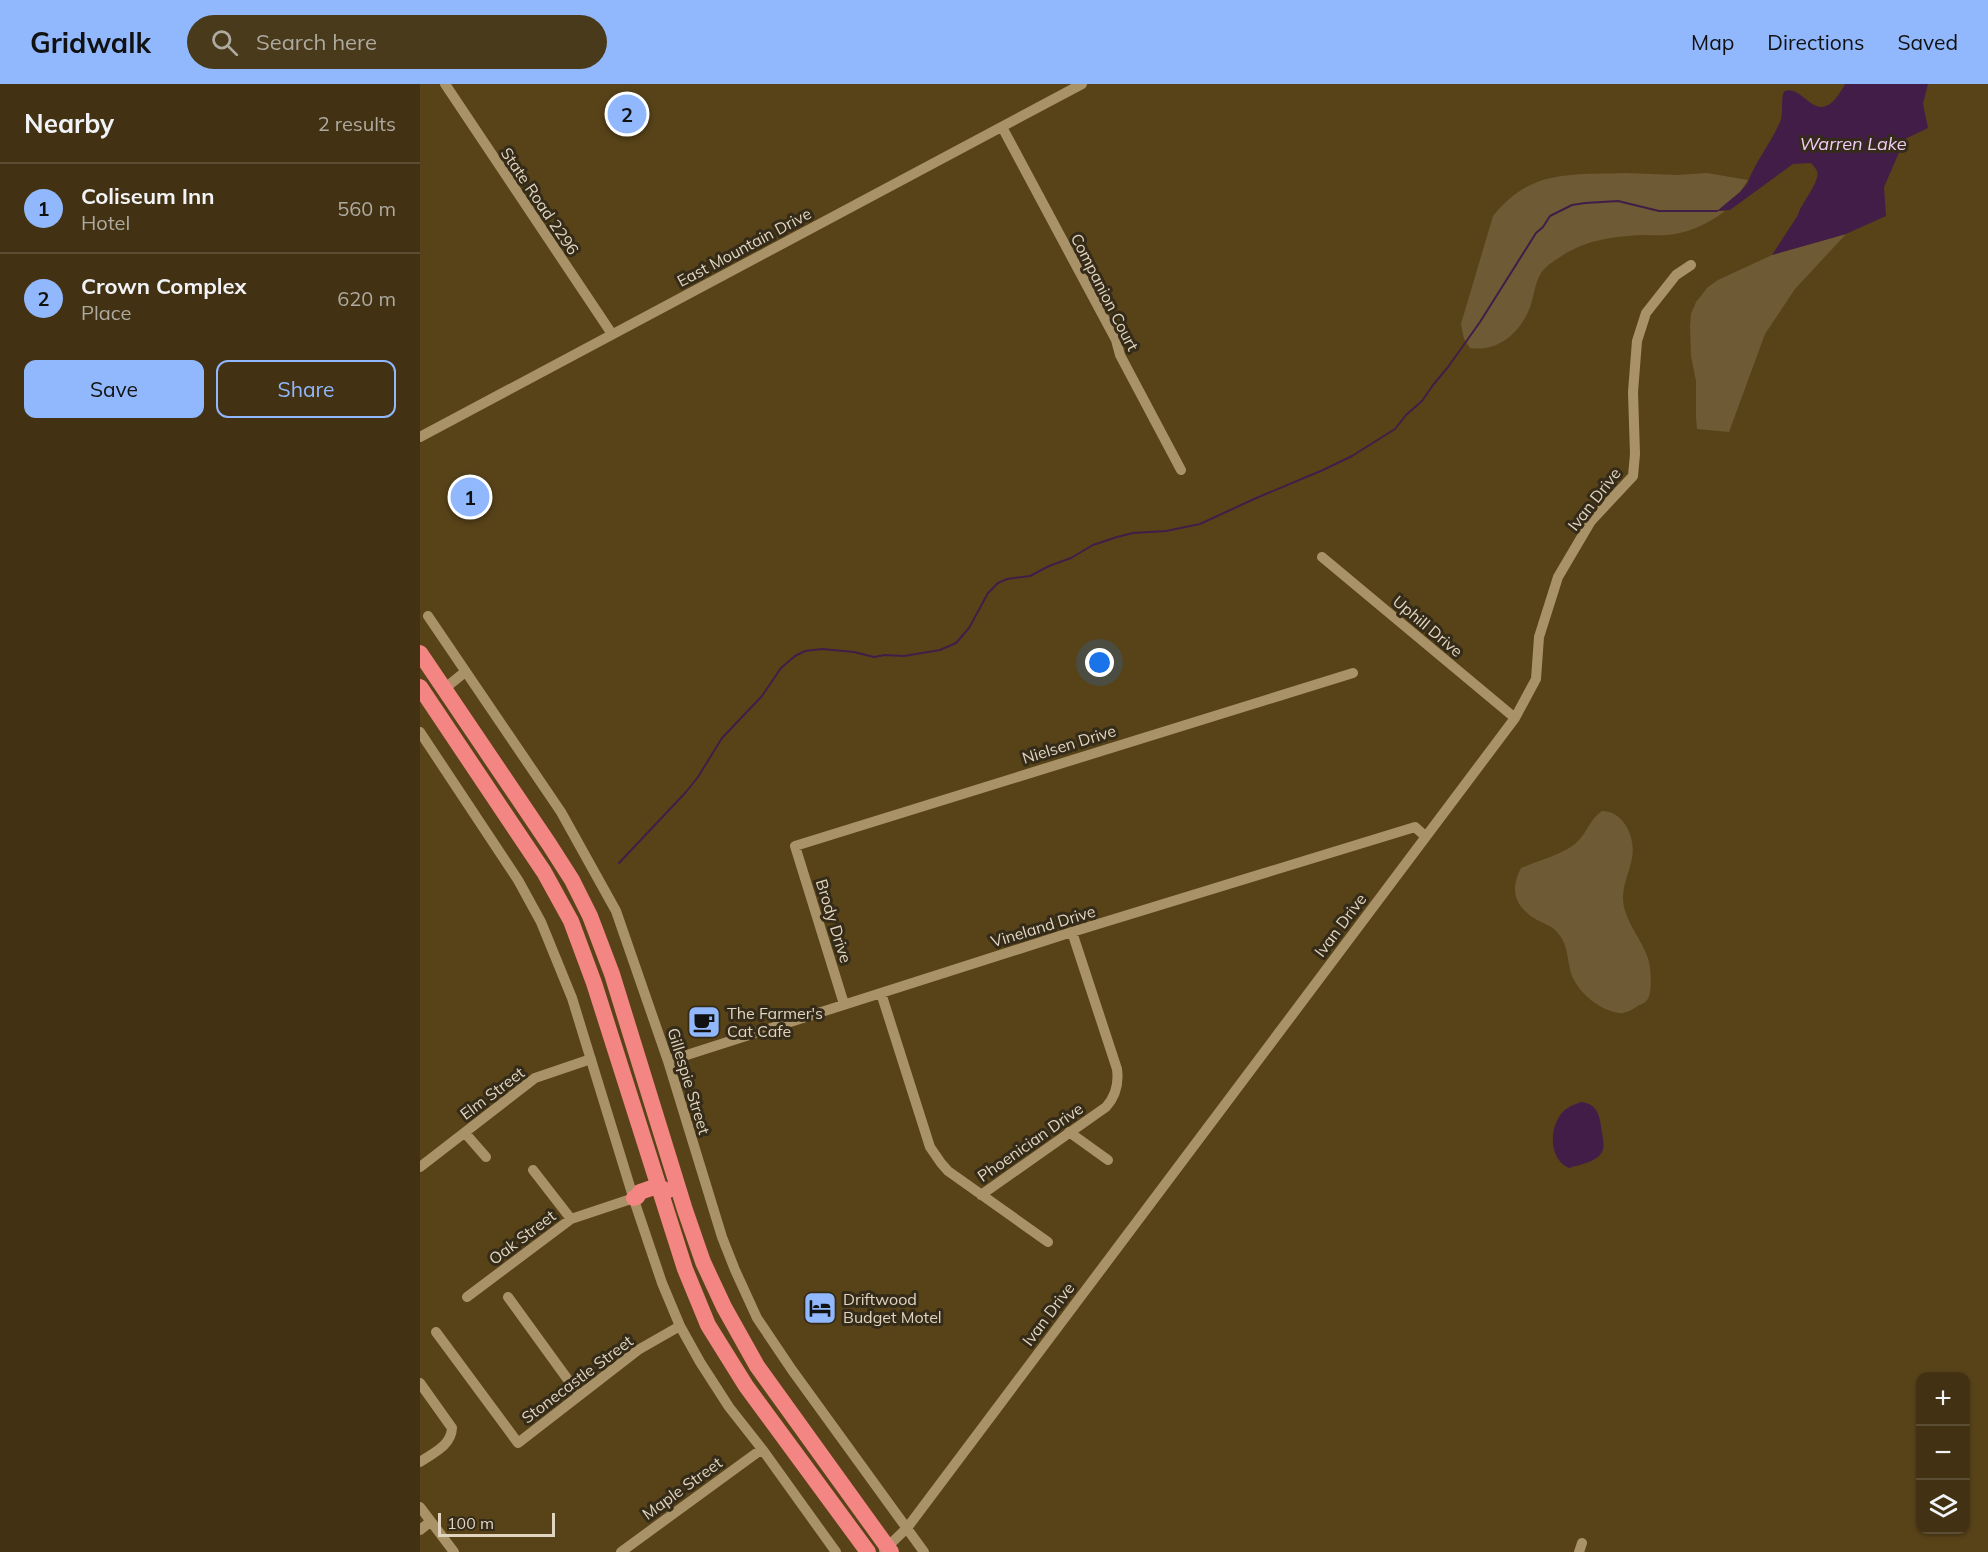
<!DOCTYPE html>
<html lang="en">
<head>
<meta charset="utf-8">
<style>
  body { margin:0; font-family:Mulish,sans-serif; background:#493a1c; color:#f1f3f6 }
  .controls { position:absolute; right:18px; bottom:18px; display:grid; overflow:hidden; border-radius:12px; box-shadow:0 2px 4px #0004 }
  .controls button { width:54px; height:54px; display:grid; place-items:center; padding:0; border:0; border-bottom:2px solid #5a4d33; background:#423213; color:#f1f3f6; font:30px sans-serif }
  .scale { position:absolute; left:18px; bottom:15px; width:117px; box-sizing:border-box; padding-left:6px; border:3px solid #e1d5bf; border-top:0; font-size:16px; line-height:21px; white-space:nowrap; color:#e1d5bf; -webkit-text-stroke:4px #352b19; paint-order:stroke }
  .you { position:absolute; left:680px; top:579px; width:21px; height:21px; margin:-15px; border:4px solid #fff; border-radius:50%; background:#1a73e8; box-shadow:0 0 0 9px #1a73e833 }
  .badge { display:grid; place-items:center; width:39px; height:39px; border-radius:50%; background:#91b8fd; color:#111; font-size:20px; font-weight:700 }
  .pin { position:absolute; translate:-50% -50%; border:3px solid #fff; box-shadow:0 2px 6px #0006 }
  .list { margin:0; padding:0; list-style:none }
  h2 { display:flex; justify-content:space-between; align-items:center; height:78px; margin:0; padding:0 24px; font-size:26px }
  h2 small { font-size:20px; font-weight:400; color:#aeaaa0 }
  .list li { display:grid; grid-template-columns:39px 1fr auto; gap:18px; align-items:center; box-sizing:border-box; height:90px; padding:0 24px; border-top:2px solid #5a4d33 }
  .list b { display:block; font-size:22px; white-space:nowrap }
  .list p { margin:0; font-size:20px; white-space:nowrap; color:#aeaaa0 }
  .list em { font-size:20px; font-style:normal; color:#aeaaa0 }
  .actions { display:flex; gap:12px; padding:18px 24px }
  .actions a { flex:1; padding:14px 0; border:2px solid #91b8fd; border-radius:12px; text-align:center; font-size:21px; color:#91b8fd }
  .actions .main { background:#91b8fd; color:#111 }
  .icon { flex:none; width:33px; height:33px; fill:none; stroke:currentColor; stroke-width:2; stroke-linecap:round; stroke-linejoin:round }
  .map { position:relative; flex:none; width:1568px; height:1468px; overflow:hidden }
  header { display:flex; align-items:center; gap:36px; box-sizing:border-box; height:84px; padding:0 30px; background:#91b8fd; color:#111 }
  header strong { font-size:28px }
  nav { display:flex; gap:33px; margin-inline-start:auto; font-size:21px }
  .search { width:420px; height:54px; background:#493a1c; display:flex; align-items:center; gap:15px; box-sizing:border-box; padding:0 21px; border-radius:33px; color:#aeaaa0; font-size:22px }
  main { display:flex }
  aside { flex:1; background:#423213 }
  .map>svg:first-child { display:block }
</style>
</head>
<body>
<header>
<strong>Gridwalk</strong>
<div class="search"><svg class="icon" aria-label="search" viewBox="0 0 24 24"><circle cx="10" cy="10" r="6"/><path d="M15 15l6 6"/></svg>Search here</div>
<nav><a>Map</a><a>Directions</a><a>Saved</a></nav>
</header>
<main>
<aside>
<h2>Nearby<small>2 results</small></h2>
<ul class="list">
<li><span class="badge">1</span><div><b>Coliseum Inn</b><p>Hotel</p></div><em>560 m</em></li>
<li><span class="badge">2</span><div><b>Crown Complex</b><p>Place</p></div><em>620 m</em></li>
</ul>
<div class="actions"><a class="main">Save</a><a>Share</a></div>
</aside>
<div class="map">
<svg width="1568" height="1468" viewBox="0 0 1568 1468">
  <rect width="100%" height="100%" fill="#584319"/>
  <path fill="#6e5a35" d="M1205,89L1257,91L1287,89L1328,96L1320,108L1298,127H1305C1291,138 1273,147 1255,150C1245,152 1233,151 1223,151C1196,152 1166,156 1143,171C1136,176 1126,181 1121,189C1114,200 1114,216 1108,228C1097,252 1076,268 1050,264L1044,255L1041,240L1073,132C1110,85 1151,91 1205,89Z
    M1426,150L1375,205L1345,250L1309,348L1277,345L1276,333V297L1271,272L1270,242L1271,230L1276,218L1288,203L1298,196L1352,171Z
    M1182,727C1204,727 1216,754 1212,774C1209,791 1200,805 1204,823C1208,841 1221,855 1227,872C1231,880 1233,910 1227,916C1225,919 1222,920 1219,921C1213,925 1206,930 1199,929C1180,926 1161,911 1153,894C1146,878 1150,862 1137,848C1131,841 1121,839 1114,834C1094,821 1090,805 1101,784C1117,777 1148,769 1158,757C1168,747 1170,735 1182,727Z"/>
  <path fill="#421d48" d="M1425,0H1508L1503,20L1508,44L1485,55L1464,103L1466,132L1426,150L1352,171L1378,131C1381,119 1401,97 1397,87C1396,84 1393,82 1391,79L1373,80L1310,126L1297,127L1320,108L1327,100C1335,78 1351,59 1360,38C1364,30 1360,10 1365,7C1385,0 1398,51 1425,0Z
    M1161,1018C1179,1020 1180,1034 1182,1049C1183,1055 1185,1062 1182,1068C1177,1078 1158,1081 1149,1084C1129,1075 1129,1046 1141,1030C1147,1023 1153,1021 1161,1018Z"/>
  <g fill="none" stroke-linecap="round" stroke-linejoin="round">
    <path stroke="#421d48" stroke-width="2" d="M199,779L266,708L278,693L302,654L342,612L361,584L375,572L385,567L402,565L434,568L454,573L465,571L484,572L520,566L536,559L549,544L568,509L578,499L587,495L610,492L629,482L651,474L673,461L697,453L713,449L746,447L780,440L834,415L903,386L932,372L975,345L986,331L1002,317L1013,301L1028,283L1060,238L1116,149L1123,143L1130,132L1152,121L1165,119L1198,117L1239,127H1297"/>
    <path stroke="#aa9268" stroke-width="10" d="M25,0L192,250
      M582,43L696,256L700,271L761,386
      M0,353L662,0
      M902,473L1095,634
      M8,532L141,728L196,827L248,977L302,1153L315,1186L337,1234L372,1286L504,1468
      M24,605L45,588
      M0,648L98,796L121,838L152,914L215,1119L242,1199L260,1242L280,1278L309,1323L342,1365L416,1468
      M461,909L510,1063L521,1079L528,1087L628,1158
      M424,920L375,762L933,589
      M248,977L652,848L995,743L1005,752
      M649,1048L688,1076
      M45,1049L66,1073
      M0,1083L115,994L171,975
      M113,1086L151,1135
      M561,1111L686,1023C696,1012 699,1000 697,985L652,848
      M47,1213L151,1135L214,1114
      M88,1213L159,1311
      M16,1248L98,1359L218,1266L260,1242
      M0,1299L32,1344C31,1362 13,1369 0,1378
      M0,1423L34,1468
      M0,1446L10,1438
      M464,1466L487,1444L1095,634L1116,595L1119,553L1138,493L1171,437L1213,392L1215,370L1213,308L1217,257L1226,229L1256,191L1271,181
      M201,1468L342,1365
      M1159,1468L1162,1459"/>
    <path stroke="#f38583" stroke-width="16" d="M0,569L129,760L152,796L170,832L192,890L265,1126L283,1178L304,1223L337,1282L471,1468
      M0,603L124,788L151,837L174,899L265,1185L288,1241L326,1302L448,1468
      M214,1114L217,1113L220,1108L237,1102L247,1107"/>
  </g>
  <defs>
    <g id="cafe-square" transform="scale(1.725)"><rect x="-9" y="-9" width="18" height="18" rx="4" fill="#91b8fd" stroke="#352b19"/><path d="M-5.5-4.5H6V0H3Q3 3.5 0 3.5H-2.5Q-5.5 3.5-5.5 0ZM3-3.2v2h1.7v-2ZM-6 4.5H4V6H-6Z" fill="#111"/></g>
    <g id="hotel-square" transform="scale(1.725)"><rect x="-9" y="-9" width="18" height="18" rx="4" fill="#91b8fd" stroke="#352b19"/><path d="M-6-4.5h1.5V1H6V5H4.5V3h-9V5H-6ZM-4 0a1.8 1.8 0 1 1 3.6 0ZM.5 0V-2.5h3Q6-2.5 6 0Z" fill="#111"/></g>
  </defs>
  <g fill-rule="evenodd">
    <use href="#cafe-square" x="284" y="938"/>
    <use href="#hotel-square" x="400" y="1224"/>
  </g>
  <g text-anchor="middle" stroke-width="6" stroke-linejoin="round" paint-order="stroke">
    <g font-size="16" fill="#e1d5bf" stroke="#352b19">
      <text transform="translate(120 117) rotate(56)" y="6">State Road 2296</text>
      <text transform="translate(324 163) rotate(-28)" y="6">East Mountain Drive</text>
      <text transform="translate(685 208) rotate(63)" y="6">Companion Court</text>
      <text transform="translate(1174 415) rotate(-52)" y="6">Ivan Drive</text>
      <text transform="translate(1008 542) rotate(40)" y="6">Uphill Drive</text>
      <text transform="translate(649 660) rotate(-17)" y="6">Nielsen Drive</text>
      <text transform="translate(414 837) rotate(73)" y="6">Brody Drive</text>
      <text transform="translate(920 841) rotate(-53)" y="6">Ivan Drive</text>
      <text transform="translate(623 842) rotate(-17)" y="6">Vineland Drive</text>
      <text transform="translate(269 997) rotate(73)" y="6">Gillespie Street</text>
      <text transform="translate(72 1009) rotate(-37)" y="6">Elm Street</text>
      <text transform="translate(610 1058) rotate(-35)" y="6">Phoenician Drive</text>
      <text transform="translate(102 1153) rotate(-37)" y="6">Oak Street</text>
      <text transform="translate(628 1230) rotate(-53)" y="6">Ivan Drive</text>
      <text transform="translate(157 1295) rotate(-37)" y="6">Stonecastle Street</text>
      <text transform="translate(262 1404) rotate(-36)" y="6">Maple Street</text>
    </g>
    <g font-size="16" fill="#e1d5bf" stroke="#352b19" text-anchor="start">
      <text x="307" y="935">The Farmer's<tspan x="307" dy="18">Cat Cafe</tspan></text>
      <text x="423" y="1221">Driftwood<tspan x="423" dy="18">Budget Motel</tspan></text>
    </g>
    <g font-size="18" font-style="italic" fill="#f1ccf7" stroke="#352b19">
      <text x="1433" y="66">Warren Lake</text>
    </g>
  </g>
</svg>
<div class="controls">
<button>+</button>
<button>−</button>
<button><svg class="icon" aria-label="layers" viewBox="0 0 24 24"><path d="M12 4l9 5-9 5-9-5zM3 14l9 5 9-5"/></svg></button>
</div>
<div class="scale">100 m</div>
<div class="you"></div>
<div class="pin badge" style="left:50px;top:413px">1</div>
<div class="pin badge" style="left:207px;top:30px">2</div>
</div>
</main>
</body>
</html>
